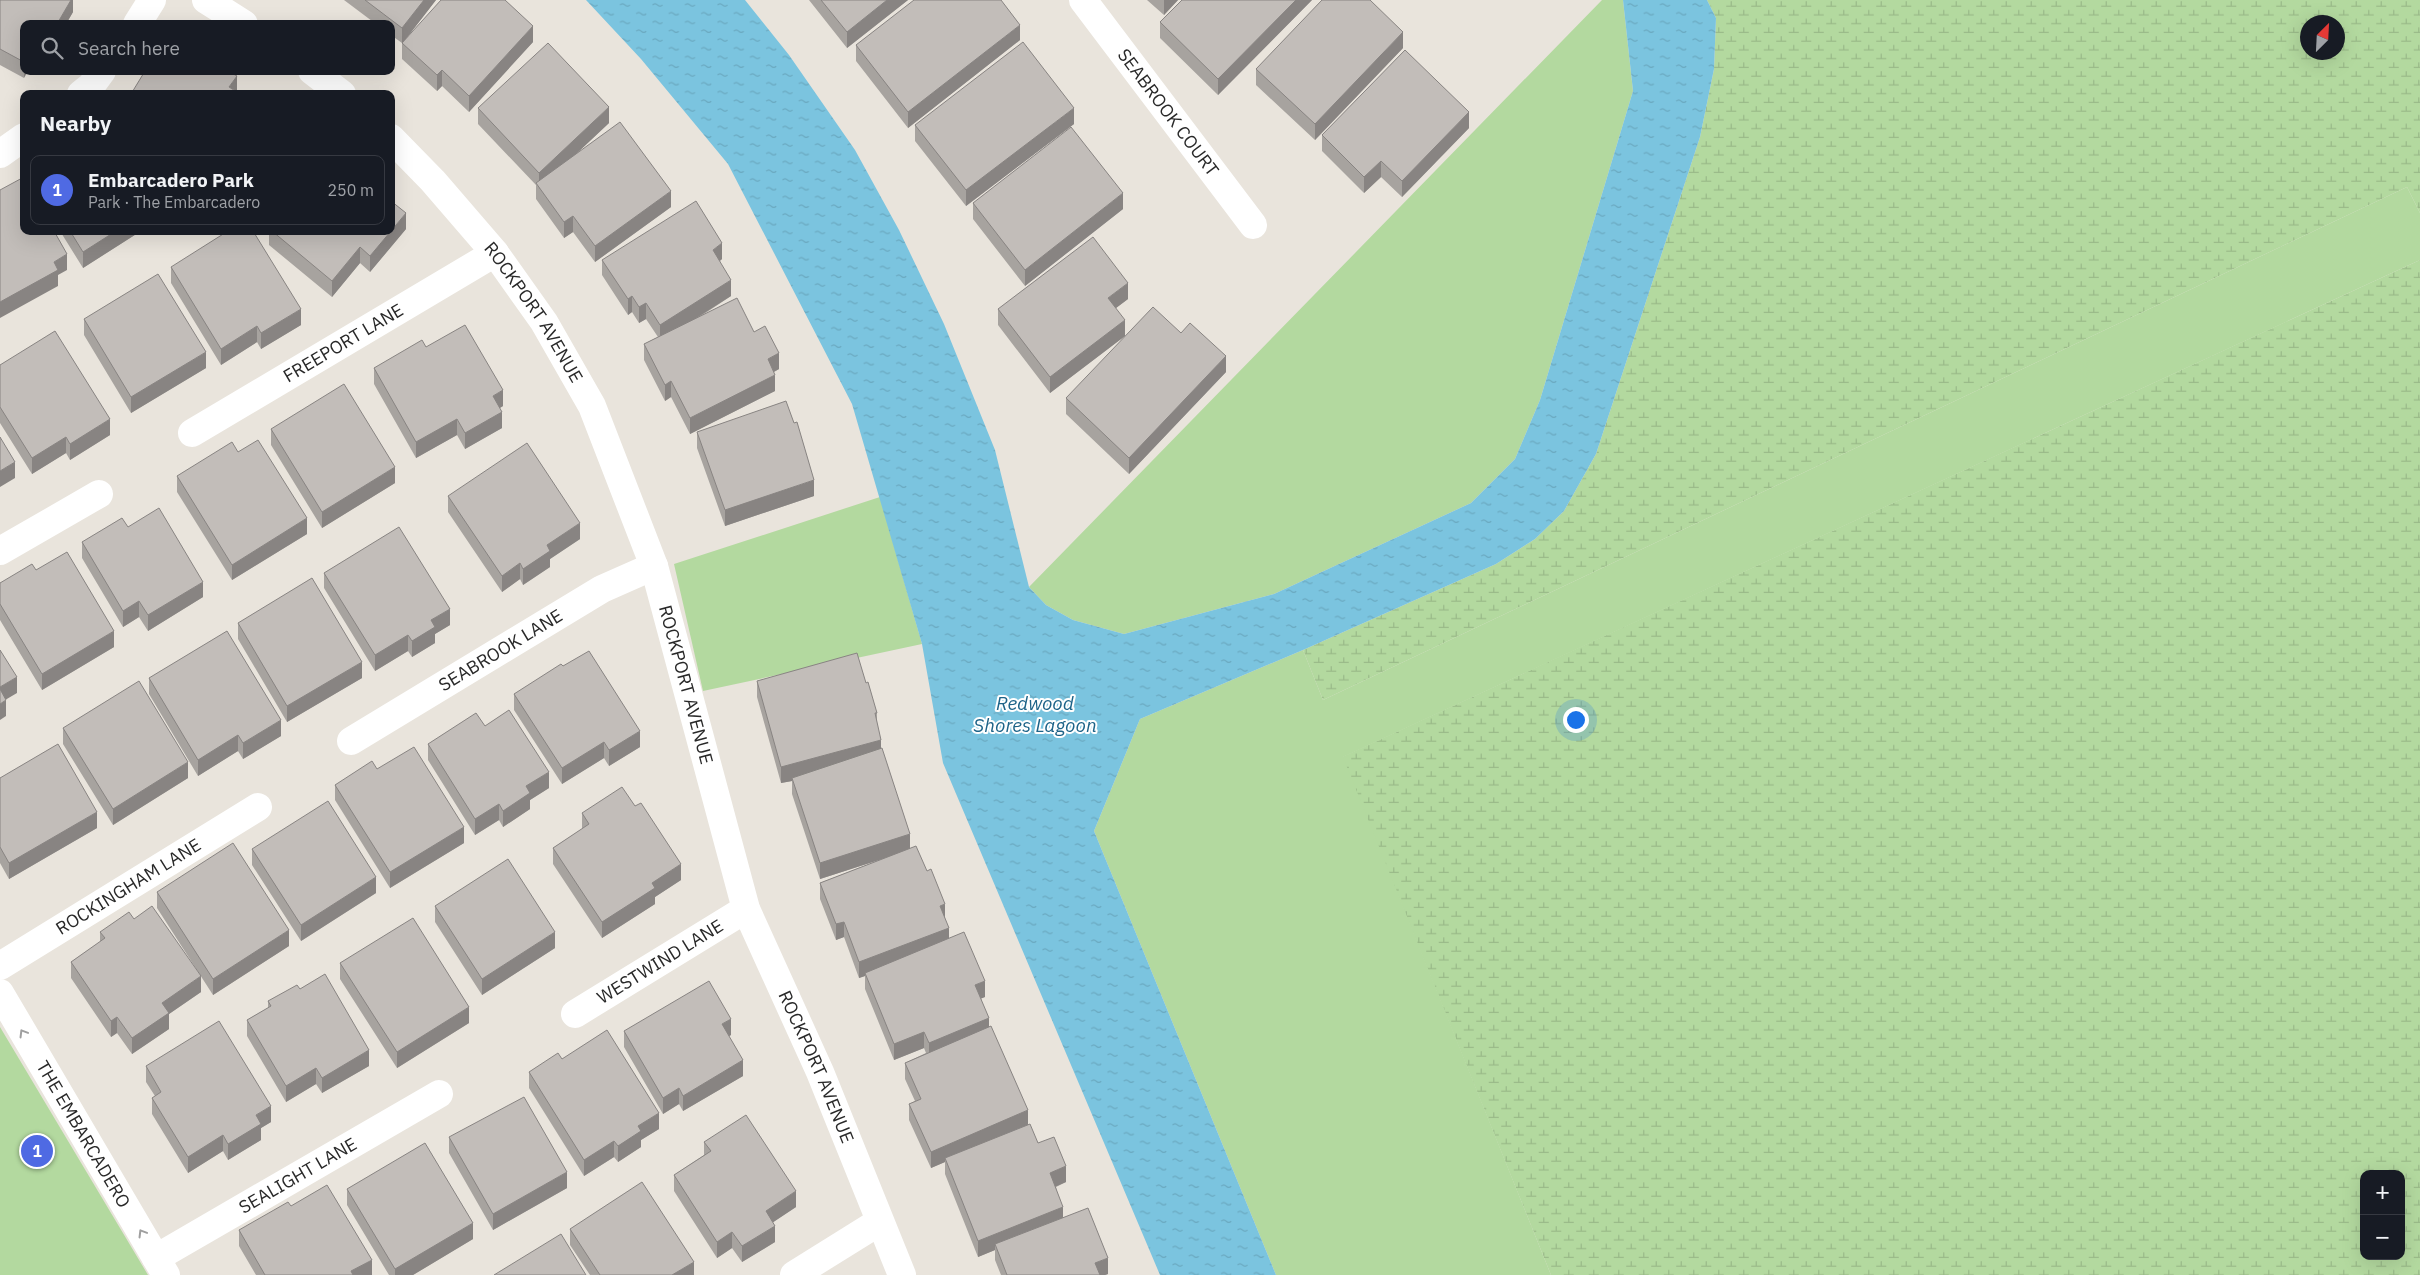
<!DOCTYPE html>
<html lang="en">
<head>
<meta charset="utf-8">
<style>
  body { margin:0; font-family:"IBM Plex Sans",sans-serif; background:#242831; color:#f1f3f6 }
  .controls { position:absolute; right:15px; bottom:15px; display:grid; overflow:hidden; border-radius:10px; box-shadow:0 5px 20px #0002 }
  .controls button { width:45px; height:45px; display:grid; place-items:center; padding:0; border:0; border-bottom:1px solid #363941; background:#171b24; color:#f1f3f6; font:25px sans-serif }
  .compass { position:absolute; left:2300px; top:15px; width:45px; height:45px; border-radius:50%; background:#171b24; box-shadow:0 5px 20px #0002; rotate:24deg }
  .you { position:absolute; left:1575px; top:719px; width:18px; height:18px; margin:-12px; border:4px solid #fff; border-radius:50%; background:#1a73e8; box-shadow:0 0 0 8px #1a73e833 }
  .badge { display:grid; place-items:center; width:32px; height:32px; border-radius:50%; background:#4f6ae3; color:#fff; font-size:16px; font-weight:700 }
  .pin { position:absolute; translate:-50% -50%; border:2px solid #fff; box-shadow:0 1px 5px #0006 }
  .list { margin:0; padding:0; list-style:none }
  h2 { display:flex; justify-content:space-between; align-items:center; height:65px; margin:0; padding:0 20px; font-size:21px }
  h2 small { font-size:16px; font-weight:400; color:#9ea1a6 }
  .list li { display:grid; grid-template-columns:32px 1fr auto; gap:15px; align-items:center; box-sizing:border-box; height:70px; margin:0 10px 10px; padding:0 10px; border:1px solid #363941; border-radius:10px }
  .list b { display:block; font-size:19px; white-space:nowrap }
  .list p { margin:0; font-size:16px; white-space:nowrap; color:#9ea1a6 }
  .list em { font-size:16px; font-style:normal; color:#9ea1a6 }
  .icon { flex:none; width:28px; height:28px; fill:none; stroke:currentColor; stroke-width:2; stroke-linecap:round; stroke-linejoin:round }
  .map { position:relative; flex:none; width:2420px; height:1275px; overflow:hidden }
  .search { position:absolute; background:#171b24; box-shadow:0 5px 20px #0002; left:20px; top:20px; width:375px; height:55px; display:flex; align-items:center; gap:12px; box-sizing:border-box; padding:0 18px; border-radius:10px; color:#9ea1a6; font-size:19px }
  .panel { position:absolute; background:#171b24; box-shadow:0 5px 20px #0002; left:20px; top:90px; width:375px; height:145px; border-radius:10px }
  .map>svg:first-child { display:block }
</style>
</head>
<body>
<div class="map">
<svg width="2420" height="1275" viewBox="0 0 2420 1275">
  <defs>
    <pattern id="wetland-marsh" width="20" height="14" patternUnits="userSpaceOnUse" patternTransform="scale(1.25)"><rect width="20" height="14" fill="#b3d99f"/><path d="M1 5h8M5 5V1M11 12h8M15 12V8" fill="none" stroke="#9aba89"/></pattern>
    <pattern id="water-ripples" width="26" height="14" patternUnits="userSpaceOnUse" patternTransform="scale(1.25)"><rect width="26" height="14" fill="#7bc4df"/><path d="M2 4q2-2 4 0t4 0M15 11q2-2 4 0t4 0" fill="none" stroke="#6aa8bf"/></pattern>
  </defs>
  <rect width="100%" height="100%" fill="#e9e4dc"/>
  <path fill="url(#wetland-marsh)" fill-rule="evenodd" d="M1707,0H2420V213L2407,187L1323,700L1303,650L1496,564L1535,539L1564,511L1596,454L1700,137L1714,69L1716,18ZM2308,22H2338V52H2308Z
    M2420,260V1275H1551L1342,757ZM2364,1174H2401V1256H2364Z"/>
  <path fill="#b3d99f" d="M1602,0H1623L1633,91L1540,400L1515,459L1471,503L1274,594L1124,634L1073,620L1046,605L1029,587Z
    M2407,187L2420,213V260L1343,757L1551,1275H1276L1094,831L1140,719L1303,650L1323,700Z
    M880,497L922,644L703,691L674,564Z
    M0,1027L148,1275H0Z"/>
  <path fill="url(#water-ripples)" d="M586,0H745L789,55L855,150L899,230L944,324L995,450L1029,587L1046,605L1073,620L1124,634L1274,594L1471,503L1515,459L1540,400L1633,91L1623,0H1707L1716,18L1714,69L1700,137L1596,454L1564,511L1535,539L1496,564L1303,650L1140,719L1094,831L1276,1275H1160L943,763L922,644L852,404L728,164L641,59Z"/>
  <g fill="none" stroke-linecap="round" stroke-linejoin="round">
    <g stroke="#fff" stroke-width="28">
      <path d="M206,0L244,24"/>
      <path id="s1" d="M1083,0L1253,225"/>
      <path d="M137,24L152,0"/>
      <path d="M312,71L342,94"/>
      <path d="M81,94L91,86L102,71"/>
      <path id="s2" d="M391,138L433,181L495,253L544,322L592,406L654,566L746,909L820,1072L902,1275"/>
      <path d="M0,154L24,137"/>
      <path id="s3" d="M192,433L495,253"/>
      <path d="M0,551L99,494"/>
      <path id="s4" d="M351,741L602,589L654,566"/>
      <path id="s5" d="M0,966L258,807"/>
      <path id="s6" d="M575,1014L746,909"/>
      <path id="s7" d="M156,1258L439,1094"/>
      <path d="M794,1275L879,1222"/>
    </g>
    <path stroke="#fff" stroke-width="28" id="s8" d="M0,993L166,1275"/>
  </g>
  <path fill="#a7a39f" d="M0,0H73V12L66,24H24V78L0,65Z
    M344,0H436L408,36L533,42L469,112L442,86L437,91L402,59V43L391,35V24H376Z
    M809,0H908L847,48Z
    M1147,0H1178L1164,15Z
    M1312,0L1218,95L1160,38V22Z
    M1020,40L908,128L856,61V45Z
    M1403,48L1315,140L1256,85V69Z
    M478,108L609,123L578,152L671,207L595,262L573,232L564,238L536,199V185L478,124Z
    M1074,124L966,206L915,141V125Z
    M1469,128L1402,197L1381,177L1364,193L1322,151V135Z
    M973,203L1123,209L1025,286L973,219Z
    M406,229L370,272L360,263L332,297L269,245V231H391Z
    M60,231H141L83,268Z
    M722,259L720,261L731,296L698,318L754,332L779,369L774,372L775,391L690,434L671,397L665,401L644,360V344L658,337L646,319L639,323L632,312L628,315L602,275V260Z
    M171,267L301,325L261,349L257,342L221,365L171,283Z
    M1128,299L1116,308L1125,336L1050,393L998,325V309Z
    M84,319L206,368L131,413L84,335Z
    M1181,333L1226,372L1129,474L1066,414V398Z
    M426,347L503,406L500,408L502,428L465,449L457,435L416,458L374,384V368Z
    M0,365L110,435L70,460L66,453L32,474L0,423Z
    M271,429L395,483L322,528L271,445Z
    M697,432L814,496L725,526L697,448Z
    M238,452L307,534L232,580L177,492V476Z
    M448,496L580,539L550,559V567L523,585L520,579L502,592L448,512Z
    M128,527L203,597L148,631L139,617L123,627L82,558V542Z
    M36,570L114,647L42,690L0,620V583Z
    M324,573L450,625L435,634V643L412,657L408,651L375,671L324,588Z
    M238,623L362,678L287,722L238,639Z
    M563,666L640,747L609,766L604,758L562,784L514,710V694Z
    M149,678L281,736L243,759L238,751L198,776L149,694Z
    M757,681L866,683L877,713V724L881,748L910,848L945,919L949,939L985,997L981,998L989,1026L1028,1125L1038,1143L1066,1182L1056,1187L1063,1218L1108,1274L1105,1275H1001L995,1260V1250L978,1257L945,1174V1162L931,1168L909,1120V1104L915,1101L905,1079V1063L926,1053L924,1048L894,1060L865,989V976L859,978L844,937L836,940L820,899V883L882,859L820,879L792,794V781L781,783L757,697Z
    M485,726L549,788L530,800V809L503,827L499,820L475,835L428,760V744Z
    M63,728L188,778L113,825L63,744Z
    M377,769L464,843L390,888L335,800V785Z
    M0,778L97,828L9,879L0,863Z
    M582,813L681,880L655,897V904L602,938L553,864V848L582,829Z
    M252,849L376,893L301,941L252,865Z
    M157,892L289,946L213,995L157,908Z
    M435,906L555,948L482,995L435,922Z
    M134,919L201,992L169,1014V1029L132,1054L117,1033L111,1037L71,978V962L100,942V932Z
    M340,963L469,1023L397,1068L340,979Z
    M300,989L369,1066L322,1093L316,1084L286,1102L247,1036V1020L268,1008V1001Z
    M624,1031L731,1035L729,1036L743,1076L683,1111L679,1104L663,1114L624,1047Z
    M562,1059L659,1129L641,1140V1147L618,1162L614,1157L584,1176L529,1088V1072Z
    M146,1066L271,1122L261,1128V1140L228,1160L223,1151L188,1173L152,1114V1098L155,1096L146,1082Z
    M449,1137L567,1188L493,1230L449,1153Z
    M704,1142L796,1207L773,1222L775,1242L742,1262L732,1248L717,1258L674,1191V1175L704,1155Z
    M347,1189L473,1239L413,1275H389L347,1205Z
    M291,1206L372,1275H256L239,1246V1230Z
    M570,1229L694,1275H590L570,1245Z"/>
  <path fill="#888482" d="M71,0H73V12L66,24H57Z
    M424,0H436L402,44V28Z
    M887,0H908L847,48V32Z
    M1164,0H1178L1164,15Z
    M1296,0H1312L1218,95V79Z
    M1020,25V40L908,128V112Z
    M533,26V42L469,112V96Z
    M1403,32V48L1315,140V124Z
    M24,62V71H28L24,78Z
    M442,70V86L437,91V75Z
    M237,76V92L229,87Z
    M609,107V123L539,189V173Z
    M1074,108V124L966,206V190Z
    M1469,112V128L1402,197V181Z
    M1381,161V177L1364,193V177Z
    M671,191V207L595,262V246Z
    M1123,193V209L1025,286V270Z
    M406,213V229L370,272V256Z
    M573,216V232L564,238V222Z
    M116,231H141L83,268V252Z
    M722,243V259L713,266V250Z
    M360,247V263L332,297V281Z
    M67,254V270L58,275V286L0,318V302L54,262Z
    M731,280V296L660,341V325Z
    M1128,283V299L1108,314V298Z
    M632,296V312L628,315V299Z
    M646,303V319L639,323V307Z
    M301,309V325L261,349V333Z
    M1125,320V336L1050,393V377Z
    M257,326V342L221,365V349Z
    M206,352V368L131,413V397Z
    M779,353V369L768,375V359Z
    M1226,356V372L1129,474V458Z
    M775,375V391L690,434V418Z
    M671,381V397L665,401V385Z
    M503,390V406L493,412V396Z
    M502,412V428L465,449V433Z
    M110,419V435L70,460V444Z
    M457,419V435L416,458V442Z
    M66,437V453L32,474V458Z
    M15,462V478L0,487V471Z
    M395,467V483L322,528V512Z
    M814,480V496L725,526V510Z
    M307,518V534L232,580V565Z
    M580,523V539L550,559V567L523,585V569L547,545Z
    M520,563V579L502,592V576Z
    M203,582V597L148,631V615Z
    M139,601V617L123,627V611Z
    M450,609V625L435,634V643L412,657V641L431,620Z
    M114,631V647L42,690V674Z
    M408,635V651L375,671V655Z
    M362,662V678L287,722V706Z
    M17,677V693L0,703V687Z
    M6,700V716L0,720V704Z
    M281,720V736L243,759V743Z
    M640,731V747L609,766V750Z
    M238,735V751L198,776V760Z
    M881,740V756L792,778V781L781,783V767Z
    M604,742V758L562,784V768Z
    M188,762V778L113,825V809Z
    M549,772V788L530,800V809L503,827V811L526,786Z
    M499,804V820L475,835V819Z
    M97,812V828L9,879V863Z
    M464,827V843L390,888V872Z
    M910,834V850L820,879V863Z
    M681,864V880L655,897V904L602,938V922L652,883Z
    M376,877V893L301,941V925Z
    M945,904V920L940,906Z
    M844,922V937L836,940V924Z
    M949,928V944L865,973V976L859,978V962Z
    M289,930V946L213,995V979Z
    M555,932V948L482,995V979Z
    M201,976V992L169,1014V1029L132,1054V1038L162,1003Z
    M985,981V997L975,1001V985Z
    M469,1007V1023L397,1068V1052Z
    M117,1017V1033L111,1037V1021Z
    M989,1018V1034L929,1059V1043Z
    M731,1019V1035L722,1040V1024Z
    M924,1032V1048L894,1060V1044Z
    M369,1050V1066L322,1093V1078Z
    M743,1060V1076L683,1111V1096Z
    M316,1068V1084L286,1102V1086Z
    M679,1088V1104L663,1114V1098Z
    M271,1106V1122L261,1128V1140L228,1160V1144L256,1115Z
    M1028,1110V1126L945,1158V1162L931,1168V1152Z
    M659,1113V1129L641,1140V1147L618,1162V1146L638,1126Z
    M223,1135V1151L188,1173V1157Z
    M614,1141V1157L584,1176V1160Z
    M1066,1166V1182L1050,1189V1173Z
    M567,1172V1188L493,1230V1214Z
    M796,1191V1207L766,1227V1211Z
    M1063,1207V1223L995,1244V1250L978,1257V1241Z
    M473,1223V1239L413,1275H395V1269Z
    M775,1226V1242L742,1262V1246Z
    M732,1232V1248L717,1258V1242Z
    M1108,1258V1274L1105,1275H1095V1263Z
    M372,1260V1275H351V1271Z
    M694,1262V1275H672Z"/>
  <path fill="#c2bdb9" stroke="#888482" d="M0,0H71L57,24H24V62L0,49Z
    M365,0H424L402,28Z
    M441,0H505L533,26L469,96L442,70L437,75L402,43Z
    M821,0H887L847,32Z
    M914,0H1001L1020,25L908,112L856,45Z
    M1182,0H1296L1218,79L1160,22Z
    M1322,0H1370L1403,32L1315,124L1256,69Z
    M1023,42L1074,108L966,190L915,125Z
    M548,43L609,107L539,173L478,108Z
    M1405,50L1469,112L1402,181L1381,161L1364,177L1322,135Z
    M145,71H148L151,73L152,71H228L237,76L229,87L240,94H131Z
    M620,122L671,191L595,246L573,216L564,222L536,183Z
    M1071,127L1123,193L1025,270L973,203Z
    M24,177V231H54L67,254L54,262L58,270L0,302V190Z
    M391,201L406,213L391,231Z
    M696,201L722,243L713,250L731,280L660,325L646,303L639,307L632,296L628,299L602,260Z
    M70,231H116L83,252Z
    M228,231H253L301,309L261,333L257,326L221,349L171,267Z
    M272,231H391L370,256L360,247L332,281Z
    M1093,237L1128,283L1108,298L1125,320L1050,377L998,309Z
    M158,274L206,352L131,397L84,319Z
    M737,298L754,332L765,326L779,353L768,359L775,375L690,418L671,381L665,385L644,344Z
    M1153,307L1181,333L1190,323L1226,356L1129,458L1066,398Z
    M465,325L503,390L493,396L502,412L465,433L457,419L416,442L374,368L422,340L426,347Z
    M55,331L110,419L70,444L66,437L32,458L0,407V365Z
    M344,384L395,467L322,512L271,429Z
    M786,401L794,423L797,422L814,480L725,510L697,432Z
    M0,437L15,462L0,471Z
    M258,440L307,518L232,565L177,476L232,442L238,452Z
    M527,443L580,523L547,545L550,551L523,569L520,563L502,576L448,496Z
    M159,508L203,582L148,615L139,601L123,611L82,542L122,518L128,527Z
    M399,527L450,609L431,620L435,627L412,641L408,635L375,655L324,573Z
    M67,552L114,631L42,674L0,604V583L32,564L36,570Z
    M312,578L362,662L287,706L238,623Z
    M227,631L281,720L243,743L238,735L198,760L149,678Z
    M0,650L17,677L0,687Z
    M589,651L640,731L609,750L604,742L562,768L514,694L561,664L563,666Z
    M857,653L866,683L868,682L877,713H875L881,740L781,767L757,681Z
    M139,681L188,762L113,809L63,728Z
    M0,689L6,700L0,704Z
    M509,710L549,772L526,786L530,793L503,811L499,804L475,819L428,744L476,713L485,726Z
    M58,744L97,812L9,863L0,847V778Z
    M414,747L464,827L390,872L335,785L372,761L377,769Z
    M882,748L910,834L820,863L792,778Z
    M622,787L635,806L641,803L681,864L652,883L655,888L602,922L553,848L589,824L582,813Z
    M328,801L376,877L301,925L252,849Z
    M233,843L289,930L213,979L157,892Z
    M916,846L927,871L931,869L945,904L940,906L949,928L859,962L844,922L836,924L820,883Z
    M508,859L555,932L482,979L435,906Z
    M152,906L201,976L162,1003L169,1013L132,1038L117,1017L111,1021L71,962L105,938L100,932L129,912L134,919Z
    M413,918L469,1007L397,1052L340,963Z
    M964,932L985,981L975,985L989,1018L929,1043L924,1032L894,1044L865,973Z
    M325,974L369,1050L322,1078L316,1068L286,1086L247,1020L271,1006L268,1001L297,985L300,989Z
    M709,981L731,1019L722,1024L743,1060L683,1096L679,1088L663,1098L624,1031Z
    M219,1021L271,1106L256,1115L261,1124L228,1144L223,1135L188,1157L152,1098L161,1092L146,1066Z
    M991,1026L1028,1110L931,1152L909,1104L921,1099L905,1063Z
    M607,1030L659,1113L638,1126L641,1131L618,1146L614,1141L584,1160L529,1072L558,1053L562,1059Z
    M524,1097L567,1172L493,1214L449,1137Z
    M746,1115L796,1191L766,1211L775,1226L742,1246L732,1232L717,1242L674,1175L711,1151L704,1142Z
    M1030,1124L1038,1143L1054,1137L1066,1166L1050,1173L1063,1207L978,1241L945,1158Z
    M425,1143L473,1223L395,1269L347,1189Z
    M642,1182L694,1262L672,1275H600L570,1229Z
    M327,1185L372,1260L351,1271L353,1275H265L239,1230L288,1202L291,1206Z
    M1088,1208L1108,1258L1095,1263L1100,1275H1007L995,1244Z
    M561,1234L586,1275H494Z"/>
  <defs><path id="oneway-chevron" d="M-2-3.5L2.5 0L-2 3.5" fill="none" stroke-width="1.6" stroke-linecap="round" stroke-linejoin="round" transform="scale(1.25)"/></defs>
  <g stroke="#9f9f9f">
    <use href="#oneway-chevron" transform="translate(23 1033) rotate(-121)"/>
    <use href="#oneway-chevron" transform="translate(142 1233) rotate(-121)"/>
  </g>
  <g text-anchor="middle" stroke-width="4" stroke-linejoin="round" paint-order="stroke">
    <g font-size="18" fill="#292929" stroke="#fff">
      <text dy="6" stroke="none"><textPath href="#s1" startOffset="141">SEABROOK COURT</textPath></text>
      <text dy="6" stroke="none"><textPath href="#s2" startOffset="226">ROCKPORT AVENUE</textPath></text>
      <text dy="6" stroke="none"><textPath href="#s3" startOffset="176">FREEPORT LANE</textPath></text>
      <text dy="6" stroke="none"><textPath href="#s4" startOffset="175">SEABROOK LANE</textPath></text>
      <text dy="6" stroke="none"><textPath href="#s2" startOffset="631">ROCKPORT AVENUE</textPath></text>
      <text dy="6" stroke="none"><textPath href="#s5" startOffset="151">ROCKINGHAM LANE</textPath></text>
      <text dy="6" stroke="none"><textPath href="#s6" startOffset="100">WESTWIND LANE</textPath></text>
      <text dy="6" stroke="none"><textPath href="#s2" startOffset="1036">ROCKPORT AVENUE</textPath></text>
      <text dy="6" stroke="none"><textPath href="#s8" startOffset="164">THE EMBARCADERO</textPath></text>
      <text dy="6" stroke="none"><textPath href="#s7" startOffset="164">SEALIGHT LANE</textPath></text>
    </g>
    <g font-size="19" font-style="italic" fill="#1d6388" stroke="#fff">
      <text x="1035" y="710">Redwood<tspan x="1035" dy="22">Shores Lagoon</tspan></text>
    </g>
  </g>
</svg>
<div class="controls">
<button>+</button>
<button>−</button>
</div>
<svg class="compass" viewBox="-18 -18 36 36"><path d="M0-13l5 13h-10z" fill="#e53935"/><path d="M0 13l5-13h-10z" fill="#9ea1a6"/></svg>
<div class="you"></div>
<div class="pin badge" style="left:37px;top:1151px">1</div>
<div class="search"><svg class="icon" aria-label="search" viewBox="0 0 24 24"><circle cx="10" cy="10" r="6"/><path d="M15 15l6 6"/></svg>Search here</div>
<section class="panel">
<h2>Nearby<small></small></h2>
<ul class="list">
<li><span class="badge">1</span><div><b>Embarcadero Park</b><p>Park · The Embarcadero</p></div><em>250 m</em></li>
</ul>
</section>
</div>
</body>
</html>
